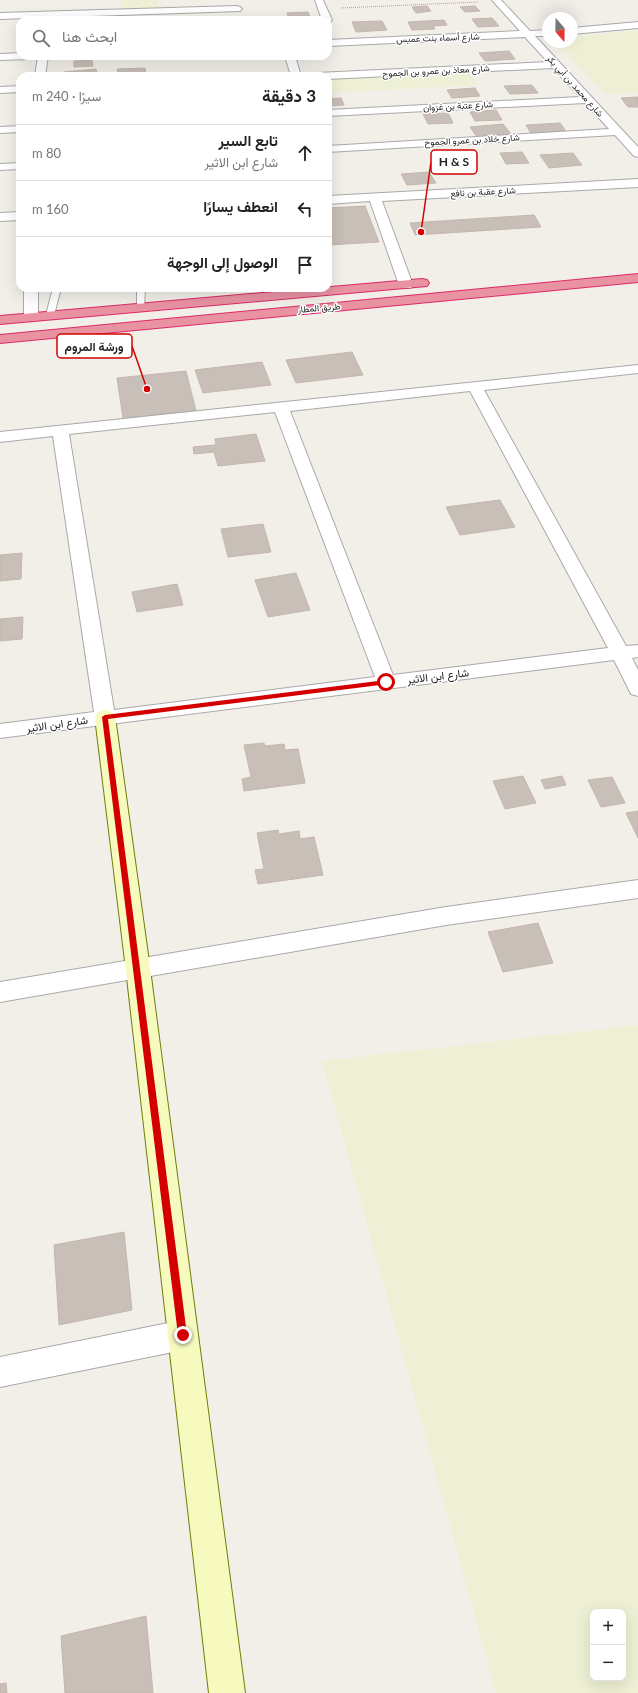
<!DOCTYPE html>
<html lang="ar">
<head>
<meta charset="utf-8">
<style>
  body { margin:0; font-family:Lato,Vazirmatn,sans-serif; background:#f2f2f2; color:#222; direction:rtl }
  .controls { position:absolute; right:12px; bottom:12px; display:grid; overflow:hidden; border-radius:8px; box-shadow:0 4px 16px #0002 }
  .controls button { width:36px; height:36px; display:grid; place-items:center; padding:0; border:0; border-bottom:1px solid #e0e0e0; background:#fff; color:#222; font:20px sans-serif }
  .compass { position:absolute; left:542px; top:12px; width:36px; height:36px; border-radius:50%; background:#fff; box-shadow:0 4px 16px #0002; rotate:160deg }
  .stop { position:absolute; width:12px; height:12px; margin:-9px; border:3px solid #d40000; border-radius:50%; background:#fff }
  .stop.end { background:#d40000; border-color:#fff; box-shadow:0 1px 4px #0008 }
  .list { margin:0; padding:0; list-style:none }
  h2 { display:flex; justify-content:space-between; align-items:center; height:52px; margin:0; padding:0 16px; font-size:17px }
  h2 small { font-size:13px; font-weight:400; color:#767676 }
  .list li { display:grid; grid-template-columns:26px 1fr auto; gap:12px; align-items:center; box-sizing:border-box; height:56px; padding:0 16px; border-top:1px solid #e0e0e0 }
  .list b { display:block; font-size:15px; white-space:nowrap }
  .list p { margin:0; font-size:13px; white-space:nowrap; color:#767676 }
  .list em { font-size:13px; font-style:normal; color:#767676 }
  .icon { flex:none; width:22px; height:22px; fill:none; stroke:currentColor; stroke-width:2; stroke-linecap:round; stroke-linejoin:round }
  .map { position:relative; flex:none; width:638px; height:1693px; overflow:hidden; direction:ltr }
  .search { position:absolute; background:#fff; box-shadow:0 4px 16px #0002; left:16px; top:16px; width:316px; height:44px; display:flex; align-items:center; gap:10px; box-sizing:border-box; padding:0 14px; border-radius:12px; color:#767676; font-size:15px }
  .panel { position:absolute; background:#fff; box-shadow:0 4px 16px #0002; left:16px; top:72px; width:316px; height:220px; border-radius:12px; direction:rtl }
  .map>svg:first-child { display:block }
</style>
</head>
<body>
<div class="map">
<svg width="638" height="1693" viewBox="0 0 638 1693">
  <rect width="100%" height="100%" fill="#f2efe9"/>
  <path fill="#eef0d5" fill-rule="evenodd" d="M121,0H158V9L121,10Z
    M638,30V92L606,95L555,42H572V37Z
    M469,71L478,85L328,93V79Z
    M638,1025V1693H496L322,1061ZM593,1612H623V1678H593Z"/>
  <path fill="#c7bfb8" stroke="#c4b6ab" d="M427,6L431,11L416,13L412,7Z
    M475,6L480,11L465,12L460,7Z
    M308,12L311,20H289L287,13Z
    M492,18L499,26L478,27L472,19Z
    M444,20L447,25L433,26L435,29L412,30L408,22Z
    M382,21L387,30L356,32L352,22Z
    M509,51L515,59L485,61L479,53Z
    M92,60L93,66L74,67V61Z
    M145,68L146,74L119,76L117,69Z
    M96,69L98,76H65L64,72Z
    M532,85L538,93L510,94L504,86Z
    M475,88L480,96L452,98L447,90Z
    M638,97V107H628L621,98Z
    M341,98L344,105L328,106V99Z
    M496,110L502,120L475,121L470,112Z
    M448,113L453,123L428,124L423,114Z
    M560,123L567,133L532,135L526,125Z
    M503,124L511,134L477,137L470,127Z
    M522,152L529,163L506,164L500,153Z
    M573,153L582,165L549,168L540,155Z
    M429,172L436,183L407,185L401,174Z
    M365,206L379,242L328,245V208Z
    M534,215L541,227L415,235L410,223Z
    M352,352L363,375L296,383L286,360Z
    M262,362L271,385L203,393L195,370Z
    M186,371L196,411L123,418L117,378Z
    M256,434L265,461L218,466L214,452L194,454L193,447L216,445L215,439Z
    M500,500L515,527L460,535L446,507Z
    M263,524L271,552L228,557L221,529Z
    M22,553L21,579L0,581V555Z
    M296,573L310,610L268,617L255,580Z
    M177,584L183,605L137,612L132,592Z
    M23,617L22,639L0,641V619Z
    M264,743L265,746L284,744L285,750L298,749L305,783L244,791L242,779L251,777L244,745Z
    M523,776L536,803L505,809L493,781Z
    M562,776L566,785L545,789L541,780Z
    M612,777L625,803L601,807L588,780Z
    M638,811V838L626,813Z
    M278,830L279,834L299,831L300,839L314,837L323,875L258,884L255,870L264,869L257,833Z
    M538,923L553,963L503,972L488,932Z
    M124,1232L132,1310L59,1325L54,1245Z
    M146,1616L153,1693H65L61,1636Z
    M6,1683L7,1693H0V1684Z"/>
  <g fill="none" stroke-linecap="round" stroke-linejoin="round">
    <g stroke="#a9a9a9" stroke-width="2">
      <path id="lane" d="M53,288H61L54,315L50,318L46,315Z
        M137,288H145L144,310H138L137,308Z"/>
    </g>
    <g stroke="#a9a9a9" stroke-width="2">
      <path id="street" d="M315,0H323L332,20L330,22L328,23V20H322Z
        M492,0H501L530,31L548,30V36H535L638,147V157L634,156L615,135L328,152V146L609,129L585,103L328,116V110L580,97L553,68L328,79V76H312L317,73L548,62L525,37L328,46V40L520,31Z
        M237,6L240,7L242,9L240,11L0,19V13Z
        M638,22V28L572,34V28Z
        M20,53V56H38L33,59L0,60V54Z
        M38,56H48L45,76H35Z
        M285,56H295L301,76H291Z
        M20,86V92L0,93V87Z
        M20,126V132L0,133V127Z
        M20,163V169L0,170V164Z
        M638,179V187L382,201L413,285L411,288H401L399,285L370,201L328,204V196Z
        M20,212V220L0,221V213Z
        M24,288H38V317L36,320L31,321L26,320L24,317Z
        M638,365V373L484,390L626,646L638,645V657L632,658L638,670V696L631,694L614,660L0,738V724L94,712L53,436L0,442V432ZM470,391L608,648L393,675L290,411ZM275,412L375,677L114,710L69,434Z
        M638,880V898L446,925L0,1002V982L446,907Z
        M183,1320L193,1325L198,1335L193,1345L183,1350L0,1387V1357Z"/>
    </g>
    <g stroke="#707d05" stroke-width="2">
      <path id="secondary" d="M105,710L112,712L115,717L150,969L245,1693H209L126,969L95,717L98,712Z"/>
    </g>
    <g stroke="#dc2a67" stroke-width="2">
      <path id="highway" d="M638,274V282L0,343V335Z
        M422,279L427,280L429,283L427,286L0,324V316Z"/>
    </g>
    <path stroke="#fa8072" stroke-width="1" stroke-dasharray="1 1" stroke-linecap="butt" d="M341,8L478,2"/>
    <use href="#lane" fill="#fff" fill-rule="evenodd"/>
    <use href="#street" fill="#fff" fill-rule="evenodd"/>
    <use href="#secondary" fill="#f7fabf" fill-rule="evenodd"/>
    <use href="#highway" fill="#e892a2" fill-rule="evenodd"/>
  </g>
  <path fill="#d40000" d="M386,680L388,681V684L108,719L187,1335L186,1338L183,1340L180,1338L178,1335L102,717L105,715Z"/>
  <g text-anchor="middle" stroke-width="3" stroke-linejoin="round" paint-order="stroke">
    <g font-size="9" fill="#222" stroke="#fff">
      <text transform="translate(438 38) rotate(-2)" y="3">شارع أسماء بنت عميس</text>
      <text transform="translate(436 71) rotate(-3)" y="3">شارع معاذ بن عمرو بن الجموح</text>
      <text transform="translate(575 86) rotate(48)" y="3">شارع محمد بن أبي بكر</text>
      <text transform="translate(458 106) rotate(-3)" y="3">شارع عتبة بن غزوان</text>
      <text transform="translate(472 140) rotate(-3)" y="3">شارع خلاد بن عمرو الجموح</text>
      <text transform="translate(483 192) rotate(-3)" y="3">شارع عقبة بن نافع</text>
      <text transform="translate(319 308) rotate(-5)" y="3">طريق المطار</text>
    </g>
    <g font-size="11" fill="#222" stroke="#fff">
      <text transform="translate(438 676) rotate(-7)" y="4">شارع ابن الاثير</text>
      <text transform="translate(57 724) rotate(-8)" y="4">شارع ابن الاثير</text>
    </g>
  </g>
  <path fill="none" stroke="#d40000" stroke-width="1.5" d="M421 232L431 162M147 389L132 346"/>
  <g fill="#d40000" stroke="#fff" stroke-width="1.5">
    <circle cx="421" cy="232" r="4"/>
    <circle cx="147" cy="389" r="4"/>
  </g>
  <g fill="#fff" stroke="#d40000" stroke-width="1.5">
    <rect x="431" y="150" width="46" height="24" rx="4"/>
    <rect x="57" y="334" width="75" height="24" rx="4"/>
  </g>
  <g font-size="12" text-anchor="middle" font-weight="bold" fill="#222">
    <text x="454" y="166">H &amp; S</text>
    <text x="94" y="351">ورشة المروم</text>
  </g>
</svg>
<div class="controls">
<button>+</button>
<button>−</button>
</div>
<svg class="compass" viewBox="-18 -18 36 36"><path d="M0-13l5 13h-10z" fill="#e53935"/><path d="M0 13l5-13h-10z" fill="#767676"/></svg>
<div class="stop" style="left:386px;top:682px"></div>
<div class="stop end" style="left:183px;top:1335px"></div>
<div class="search"><svg class="icon" aria-label="search" viewBox="0 0 24 24"><circle cx="10" cy="10" r="6"/><path d="M15 15l6 6"/></svg>ابحث هنا</div>
<section class="panel">
<h2>3 دقيقة<small>سيرًا · 240 m</small></h2>
<ul class="list">
<li><svg class="icon" aria-label="ahead" viewBox="0 0 24 24"><path d="M12 20V5M6 11l6-6 6 6"/></svg><div><b>تابع السير</b><p>شارع ابن الاثير</p></div><em>80 m</em></li>
<li><svg class="icon" aria-label="left" viewBox="0 0 24 24"><path d="M17 20v-9H6M10 6l-5 5 5 5"/></svg><div><b>انعطف يسارًا</b></div><em>160 m</em></li>
<li><svg class="icon" aria-label="arrive" viewBox="0 0 24 24"><path d="M6 21V4h12l-3 4 3 4H6"/></svg><div><b>الوصول إلى الوجهة</b></div></li>
</ul>
</section>
</div>
</body>
</html>
